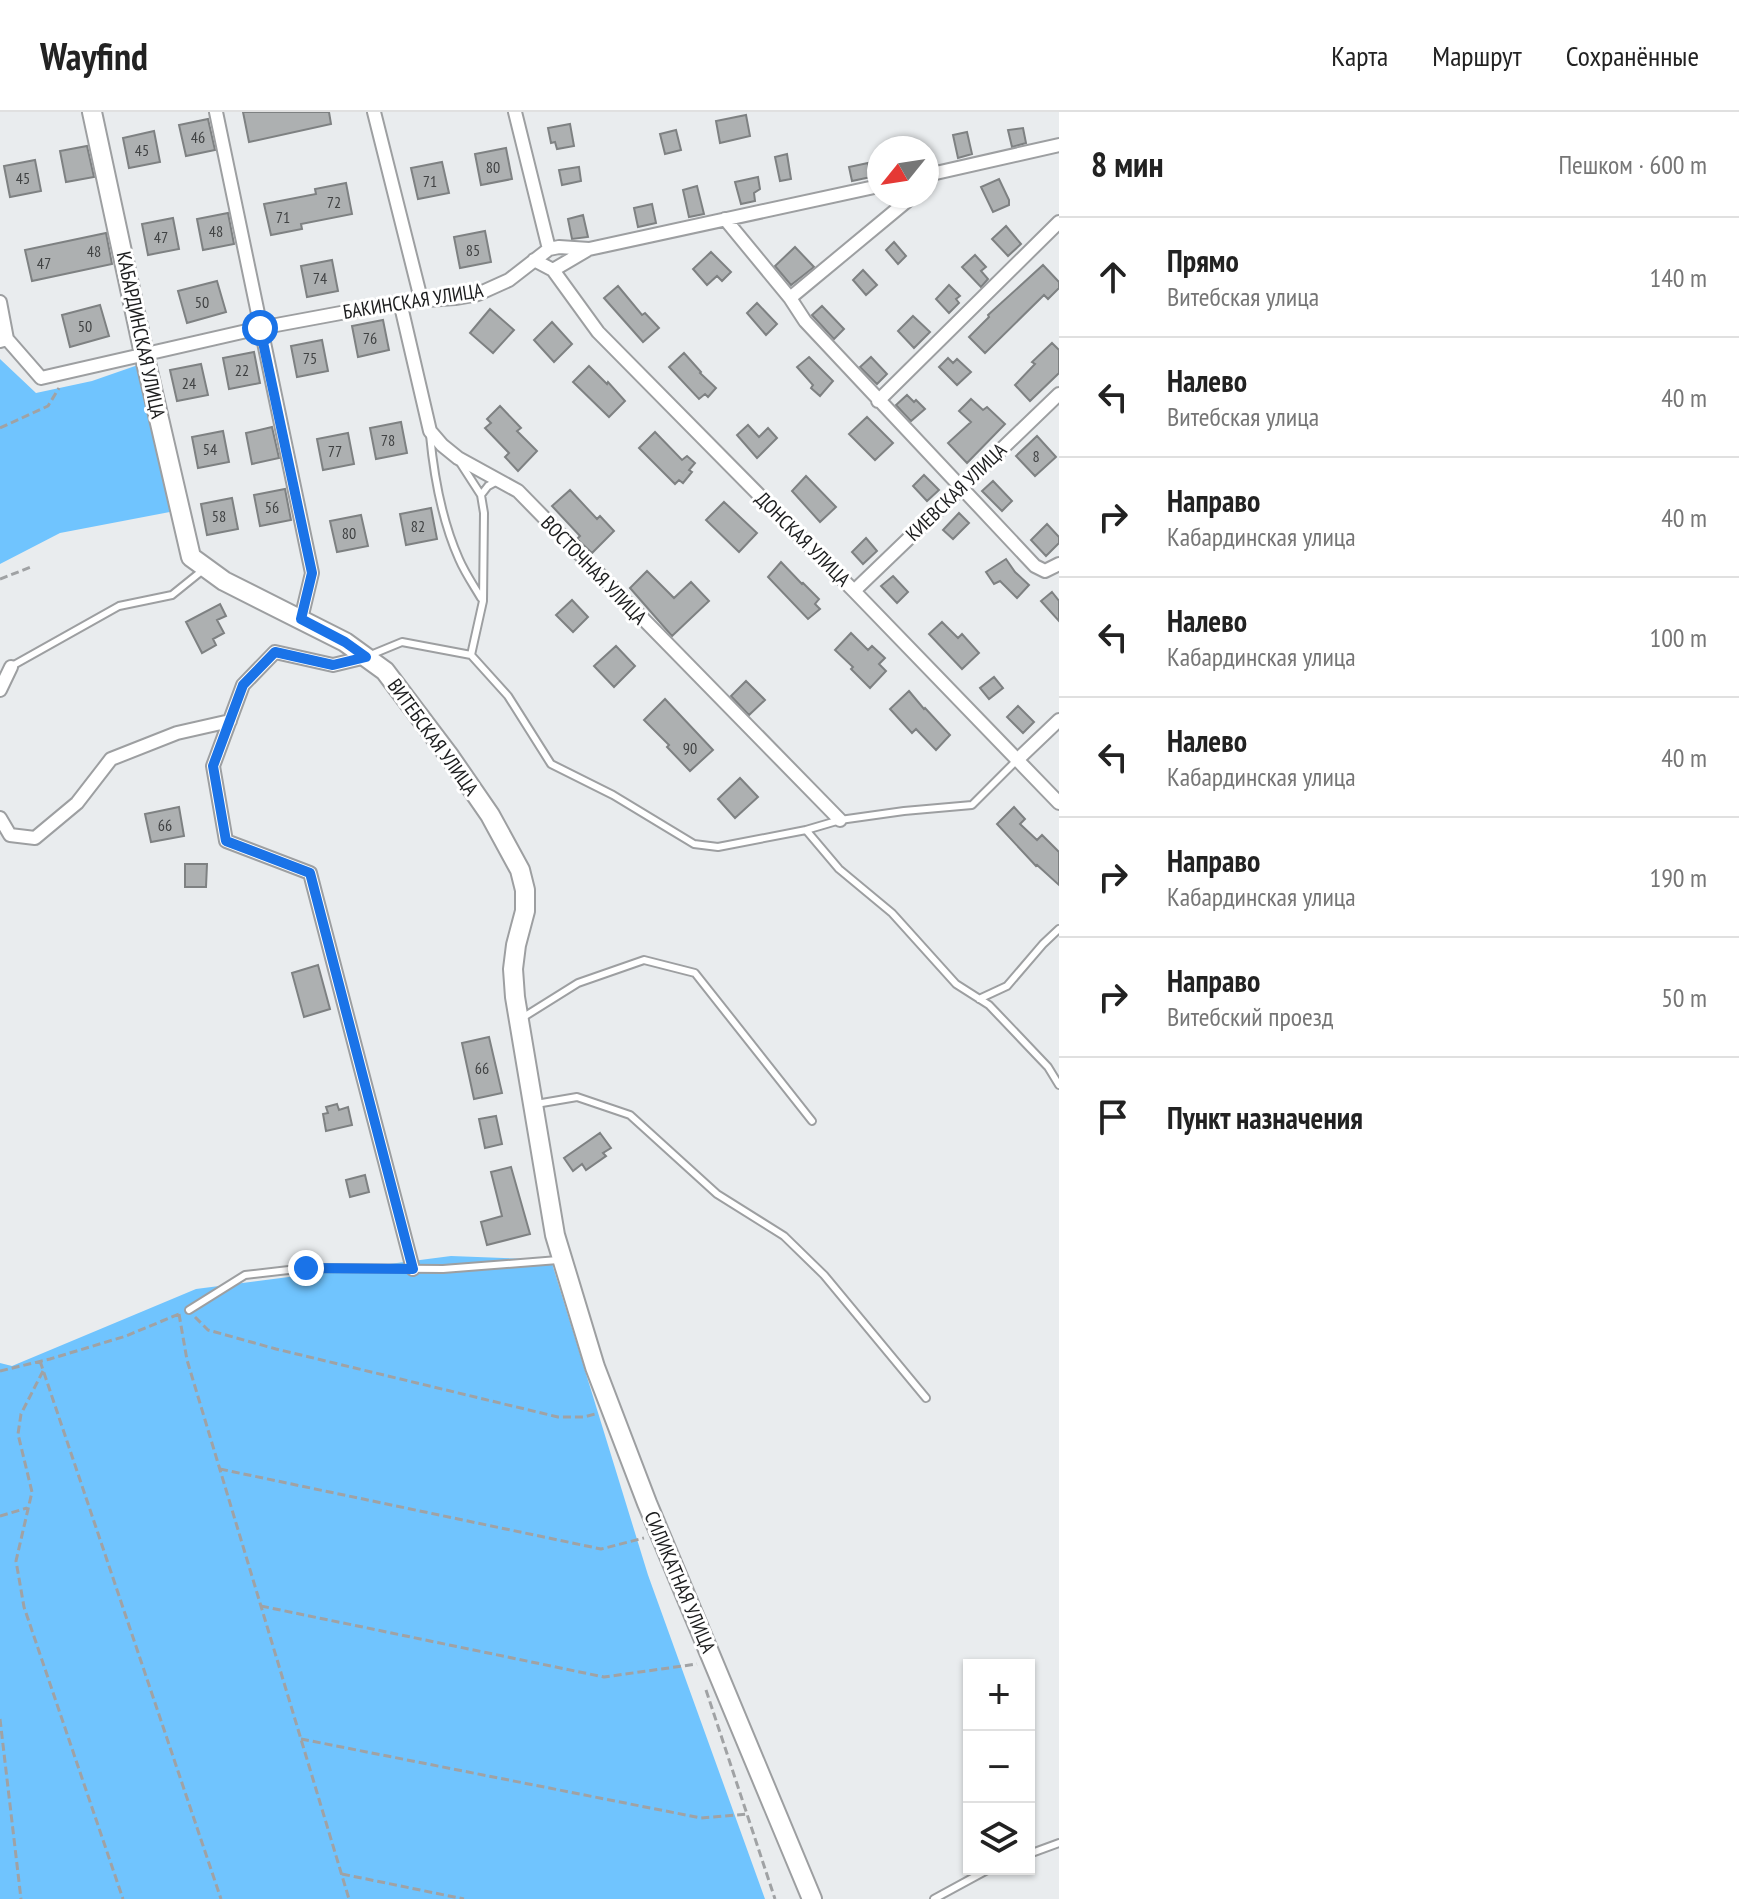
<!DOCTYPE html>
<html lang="ru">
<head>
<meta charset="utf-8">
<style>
  body { margin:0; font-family:"PT Sans Narrow",sans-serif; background:#f6f6f6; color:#222 }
  .controls { position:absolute; right:24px; bottom:24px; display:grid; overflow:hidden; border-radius:0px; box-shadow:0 2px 6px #0004 }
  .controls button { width:72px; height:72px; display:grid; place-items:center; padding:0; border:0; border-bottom:2px solid #e0e0e0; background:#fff; color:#222; font:40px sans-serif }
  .compass { position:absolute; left:867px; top:24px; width:72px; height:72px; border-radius:50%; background:#fff; box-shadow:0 2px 6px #0004; rotate:240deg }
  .stop { position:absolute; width:24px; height:24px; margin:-18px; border:6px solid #1a73e8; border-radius:50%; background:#fff }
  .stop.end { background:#1a73e8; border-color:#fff; box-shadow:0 2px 8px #0008 }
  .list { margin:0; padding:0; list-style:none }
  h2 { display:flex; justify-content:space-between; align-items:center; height:104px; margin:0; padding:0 32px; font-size:34px }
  h2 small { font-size:26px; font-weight:400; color:#767676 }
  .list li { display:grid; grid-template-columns:52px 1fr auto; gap:24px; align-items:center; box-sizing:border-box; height:120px; padding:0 32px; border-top:2px solid #e0e0e0 }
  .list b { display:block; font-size:30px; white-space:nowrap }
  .list p { margin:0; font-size:26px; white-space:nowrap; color:#767676 }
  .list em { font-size:26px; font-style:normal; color:#767676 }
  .icon { flex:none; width:44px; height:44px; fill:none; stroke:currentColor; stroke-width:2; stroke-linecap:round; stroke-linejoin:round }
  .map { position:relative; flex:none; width:1059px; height:1787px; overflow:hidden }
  header { display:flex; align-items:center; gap:48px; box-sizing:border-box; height:112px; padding:0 40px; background:#fff; border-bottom:2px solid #e0e0e0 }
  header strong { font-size:38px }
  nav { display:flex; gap:44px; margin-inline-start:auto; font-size:28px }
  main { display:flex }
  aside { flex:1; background:#fff }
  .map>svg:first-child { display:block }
</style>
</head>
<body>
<header>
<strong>Wayfind</strong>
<nav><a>Карта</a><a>Маршрут</a><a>Сохранённые</a></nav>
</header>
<main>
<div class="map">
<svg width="1059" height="1787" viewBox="0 0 1059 1787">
  <rect width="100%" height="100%" fill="#e9ecee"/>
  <path fill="#70c4fe" d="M0,247L36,281L92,269L138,253L175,399L60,421L0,452Z
    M451,1144L551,1148L648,1463L765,1787H0V1251L12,1254L196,1177Z"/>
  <path fill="#adb0b1" stroke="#7e8182" stroke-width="2" d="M243,0H329L331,12L249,30Z
    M746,3L750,24L720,31L716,9Z
    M208,7L215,38L186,44L179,13Z
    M570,12L574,34L557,37L555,30L551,31L548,16Z
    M1023,16L1026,31L1012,35L1008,18Z
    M676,18L681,38L665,42L660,22Z
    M154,19L160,50L129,56L123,26Z
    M967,20L972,42L958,46L953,23Z
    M87,34L94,65L66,70L60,39Z
    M506,36L512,67L481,73L475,42Z
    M787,42L791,67L780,69L775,45Z
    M35,48L41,79L10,85L4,54Z
    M442,50L449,81L418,87L411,56Z
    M868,51L871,65L852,69L849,55Z
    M579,55L581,69L562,73L559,58Z
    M758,65L760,77L754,81L755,89L741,92L735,70Z
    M999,67L1009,88V93L993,100L981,75Z
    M346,71L352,102L301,112L302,117L271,123L264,92L316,82L315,77Z
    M697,74L704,102L689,105L683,78Z
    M652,92L656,111L638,115L634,96Z
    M228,101L234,132L203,138L197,107Z
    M583,103L588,125L572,127L568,107Z
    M173,106L179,137L148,143L142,112Z
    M1006,114L1021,132L1008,144L992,127Z
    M485,119L491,150L460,156L454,125Z
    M106,121L112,152L32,169L25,138Z
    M894,130L906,144L898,152L886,138Z
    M795,135L814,155L791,173L775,154Z
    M711,140L731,160L722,169L717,164L707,173L693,157Z
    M975,143L986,155L981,159L988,167L981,175L962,155Z
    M332,148L338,179L307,185L301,154Z
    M1043,153L1059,170V176L1048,187L1044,183L985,241L969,225L989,205L988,203Z
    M863,158L877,173L866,183L853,168Z
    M217,169L226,200L187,211L178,179Z
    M949,173L960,184L956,187L959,191L949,201L936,187Z
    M618,174L642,203L645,201L659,216L643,230L604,186Z
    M757,191L777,212L766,223L747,201Z
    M100,193L109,224L70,235L62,203Z
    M822,194L844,217L834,227L812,203Z
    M490,197L514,218L493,241L470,221Z
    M913,204L930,220L914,236L898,219Z
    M383,208L389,238L358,245L352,214Z
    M552,210L572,232L554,250L534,228Z
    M322,228L328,259L297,265L291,234Z
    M1052,231L1059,238V261L1030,289L1015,273L1035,252L1032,250Z
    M254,240L260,271L229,277L223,246Z
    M684,241L701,260L700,261L716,276L708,285L705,282L699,287L669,255Z
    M809,245L833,269L820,284L811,276L813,273L797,255Z
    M871,245L887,262L877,272L860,255Z
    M948,246L953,251L957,247L971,260L957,273L939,255Z
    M201,252L208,283L177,289L170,258Z
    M589,254L607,272L608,270L625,289L609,305L573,270Z
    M907,283L914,290L916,288L925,297L911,309L896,293Z
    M971,287L983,298L987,295L1005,312L967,351L948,331L971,310L959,299Z
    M500,294L521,316L517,319L537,339L518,359L505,345L509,341L485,316L491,311L487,307Z
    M867,305L893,331L875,348L849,322Z
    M401,310L407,341L376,347L370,316Z
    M748,313L759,325L768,316L777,326L757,346L737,323Z
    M272,315L279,346L252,352L246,321Z
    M223,319L229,350L198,356L192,325Z
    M655,320L682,348L687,344L695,351L689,358L692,360L683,371L679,368L675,372L639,336Z
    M348,321L354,352L323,358L317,327Z
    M1037,324L1056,345L1035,364L1016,344Z
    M924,363L939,378L927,389L913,374Z
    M806,364L836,395L820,410L792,379Z
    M993,369L1012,389L1002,399L982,379Z
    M285,377L291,408L260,414L254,383Z
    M570,378L597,407L600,404L614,419L592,441L577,427L580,424L552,394Z
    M232,386L238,417L207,423L201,392Z
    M724,390L757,421L739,440L706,408Z
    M431,396L437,427L406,433L400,402Z
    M959,401L969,411L953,427L943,418Z
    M361,403L368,434L337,440L330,409Z
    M1047,412L1059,425V431L1046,444L1031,428Z
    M866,426L877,439L863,452L852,440Z
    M1006,447L1015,460L1029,473L1017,486L1000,469L994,472L986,460Z
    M781,450L802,472L803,471L819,487L815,492L820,497L808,507L768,465Z
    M647,459L674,486L691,470L709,489L672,524L630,476Z
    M893,464L908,480L897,491L881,474Z
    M1052,480L1059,489V509L1041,489Z
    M572,488L588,505L573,520L556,503Z
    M220,492L226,504L217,508L224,521L213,527L216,533L202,541L186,510Z
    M942,510L958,526L962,522L979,541L962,557L929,522Z
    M851,521L868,538L872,534L885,546L879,552L886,559L870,576L851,557L853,555L835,538Z
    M616,534L635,554L614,575L594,554Z
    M994,565L1003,576L989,587L980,576Z
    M746,569L765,588L749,603L731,584Z
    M909,579L924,597L925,596L950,623L936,638L916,617L912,621L890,597Z
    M665,587L713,638L690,659L667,635L669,633L644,608Z
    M1018,594L1034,610L1023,621L1007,605Z
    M740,666L758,685L735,706L718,687Z
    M179,695L184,724L151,730L145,702Z
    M1014,695L1025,707L1020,712L1037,728L1042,723L1059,740V773L1037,753L1036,754L997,712Z
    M185,752H207L206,775H185Z
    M318,853L330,897L304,905L292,861Z
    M489,925L502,981L474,987L462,931Z
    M337,992L339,998L348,995L352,1013L326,1019L323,1002L328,1001L326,995Z
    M496,1004L502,1032L485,1036L479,1007Z
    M600,1021L611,1036L603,1041L606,1044L586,1058L582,1052L573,1059L564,1046Z
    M511,1055L530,1122L487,1133L481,1110L502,1104L491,1060Z
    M365,1063L369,1080L350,1085L346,1068Z"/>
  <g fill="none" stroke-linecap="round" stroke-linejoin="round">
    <g stroke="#9d9fa1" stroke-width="10">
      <path id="lane" d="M430,323C434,365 442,409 459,447C465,461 474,474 481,486
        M461,352L481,383
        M471,543L508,584L551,652L613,683L694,732L718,735L806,718L840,708L904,699L972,693L1017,648
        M368,544L402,530L471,543L483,489L484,401L481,383L488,374L499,368
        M12,554L119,494L172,483L203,458
        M806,718L839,757L892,801L956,872L989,893L1048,955L1059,973
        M979,887L1007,874L1043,832L1059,817
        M522,906L578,871L644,848L695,861L812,1009
        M536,992L577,985L630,1003L717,1082L784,1124L824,1163L926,1286
        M189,1198L245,1163L306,1156L443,1157L558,1148
        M1029,1742L1059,1731
        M934,1787L989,1757"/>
    </g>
    <g stroke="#9d9fa1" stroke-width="16">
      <path id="street" d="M216,0L312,461L301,507
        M374,0L421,187
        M515,0L549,137
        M927,63L1059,33
        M725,107L790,186L805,209L1035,454L1045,459L1059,452
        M534,148L553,158L587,138
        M553,158L598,220L854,479L1059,691
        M790,186L913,84
        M0,190L7,227
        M400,190L430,319L442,333L458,346L518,379L840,708
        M0,229L7,227L41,266L260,216L400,190L455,186L478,182L509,168L549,137L559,135L589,137L879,74
        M878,289L1059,110
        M854,479L1059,282
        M366,545L333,553L275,540L243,573L213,654L226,729L310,761L413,1157
        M0,578L11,555
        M1017,648L1059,608
        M0,706L10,723L35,726L77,691L111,647L177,621L230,609"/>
    </g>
    <g stroke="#9d9fa1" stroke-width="22">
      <path id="secondary" d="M92,0L144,242L191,445L224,469L345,530L385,559L450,645L490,703L520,758L525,778V799L516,833L513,857L515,885L555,1123L595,1255L647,1391L812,1787"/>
    </g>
    <path stroke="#a0a2a4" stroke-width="3" stroke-dasharray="8 4" stroke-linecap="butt" d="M0,316L48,294L59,276
      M0,467L31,455
      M179,1202L187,1248L349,1787
      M195,1205L208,1218L276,1237L558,1305H584L595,1302
      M40,1249L221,1787
      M0,1259L50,1247L126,1224L179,1202
      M43,1259L21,1302L18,1322L32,1380L16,1449L24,1495L123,1787
      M220,1357L601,1437L644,1426
      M0,1404L27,1396
      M261,1494L604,1565L697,1552
      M706,1578L775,1787
      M0,1607L21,1787
      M301,1627L701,1706L748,1702
      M342,1762L464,1787"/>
    <use href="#lane" stroke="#fff" stroke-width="6"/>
    <use href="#street" stroke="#fff" stroke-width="12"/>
    <use href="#secondary" stroke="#fff" stroke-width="18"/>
  </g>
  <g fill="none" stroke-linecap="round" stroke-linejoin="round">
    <path stroke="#1a73e8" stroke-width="10" d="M260,216L312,461L301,507L345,530L366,545L333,553L275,540L243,573L213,654L226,729L310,761L413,1157L306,1156"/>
  </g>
  <g text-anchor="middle" stroke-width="6" stroke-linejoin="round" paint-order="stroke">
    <g font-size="16" fill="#404243">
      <text x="198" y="31">46</text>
      <text x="142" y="44">45</text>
      <text x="493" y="61">80</text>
      <text x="23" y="72">45</text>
      <text x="430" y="75">71</text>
      <text x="334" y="96">72</text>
      <text x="283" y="111">71</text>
      <text x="216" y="125">48</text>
      <text x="161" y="131">47</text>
      <text x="473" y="144">85</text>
      <text x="94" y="145">48</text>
      <text x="44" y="157">47</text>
      <text x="320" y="172">74</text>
      <text x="202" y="196">50</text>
      <text x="85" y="220">50</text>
      <text x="370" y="232">76</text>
      <text x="310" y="252">75</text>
      <text x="242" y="264">22</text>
      <text x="189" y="277">24</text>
      <text x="388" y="334">78</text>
      <text x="210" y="343">54</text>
      <text x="335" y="345">77</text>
      <text x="1036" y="350">8</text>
      <text x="272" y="401">56</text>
      <text x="219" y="410">58</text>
      <text x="418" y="420">82</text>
      <text x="349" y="427">80</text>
      <text x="690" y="642">90</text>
      <text x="165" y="719">66</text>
      <text x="482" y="962">66</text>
    </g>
    <g font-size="20" fill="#1c1d1e" stroke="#fff">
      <text transform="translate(413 189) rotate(-9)" y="7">БАКИНСКАЯ УЛИЦА</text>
      <text transform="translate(141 223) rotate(78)" y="7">КАБАРДИНСКАЯ УЛИЦА</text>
      <text transform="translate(956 380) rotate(-44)" y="7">КИЕВСКАЯ УЛИЦА</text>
      <text transform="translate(803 427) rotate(45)" y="7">ДОНСКАЯ УЛИЦА</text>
      <text transform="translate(594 458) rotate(46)" y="7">ВОСТОЧНАЯ УЛИЦА</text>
      <text transform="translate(433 625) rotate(54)" y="7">ВИТЕБСКАЯ УЛИЦА</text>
      <text transform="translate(680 1470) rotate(67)" y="7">СИЛИКАТНАЯ УЛИЦА</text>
    </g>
  </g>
</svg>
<div class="controls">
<button>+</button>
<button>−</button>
<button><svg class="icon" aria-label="layers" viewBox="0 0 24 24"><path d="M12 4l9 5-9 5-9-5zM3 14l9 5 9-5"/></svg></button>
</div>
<svg class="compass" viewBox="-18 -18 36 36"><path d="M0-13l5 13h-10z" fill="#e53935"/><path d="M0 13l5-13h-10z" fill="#767676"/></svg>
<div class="stop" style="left:260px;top:216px"></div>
<div class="stop end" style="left:306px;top:1156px"></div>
</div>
<aside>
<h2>8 мин<small>Пешком · 600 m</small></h2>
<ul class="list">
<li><svg class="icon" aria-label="ahead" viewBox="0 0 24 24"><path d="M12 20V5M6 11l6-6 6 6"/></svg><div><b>Прямо</b><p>Витебская улица</p></div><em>140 m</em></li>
<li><svg class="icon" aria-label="left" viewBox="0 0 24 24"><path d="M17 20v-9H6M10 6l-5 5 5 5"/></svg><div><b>Налево</b><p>Витебская улица</p></div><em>40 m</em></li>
<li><svg class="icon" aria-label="right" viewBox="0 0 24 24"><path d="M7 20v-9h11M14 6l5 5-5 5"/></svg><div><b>Направо</b><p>Кабардинская улица</p></div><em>40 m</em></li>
<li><svg class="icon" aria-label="left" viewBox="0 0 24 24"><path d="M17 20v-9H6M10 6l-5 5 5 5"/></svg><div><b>Налево</b><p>Кабардинская улица</p></div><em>100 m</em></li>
<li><svg class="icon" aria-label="left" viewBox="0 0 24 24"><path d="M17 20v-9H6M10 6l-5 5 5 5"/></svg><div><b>Налево</b><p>Кабардинская улица</p></div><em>40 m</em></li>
<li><svg class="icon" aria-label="right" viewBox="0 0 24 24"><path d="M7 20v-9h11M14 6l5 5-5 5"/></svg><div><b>Направо</b><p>Кабардинская улица</p></div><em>190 m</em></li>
<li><svg class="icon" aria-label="right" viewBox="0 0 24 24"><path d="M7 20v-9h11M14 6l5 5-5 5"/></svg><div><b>Направо</b><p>Витебский проезд</p></div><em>50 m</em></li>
<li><svg class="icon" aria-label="arrive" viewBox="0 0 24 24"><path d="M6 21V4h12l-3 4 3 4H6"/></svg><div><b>Пункт назначения</b></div></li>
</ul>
</aside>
</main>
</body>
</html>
